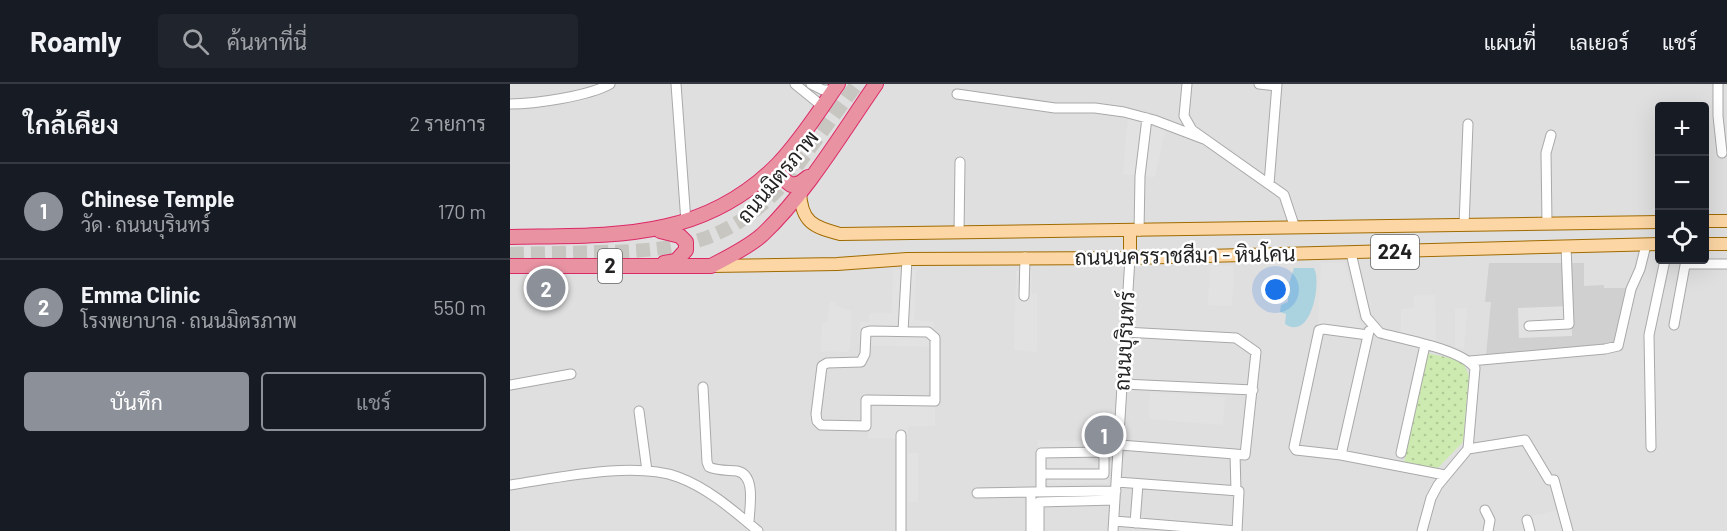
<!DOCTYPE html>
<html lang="th">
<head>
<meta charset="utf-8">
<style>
  body { margin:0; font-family:Barlow,Sarabun,sans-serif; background:#20242c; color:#f1f3f6 }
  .controls { position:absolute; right:18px; top:18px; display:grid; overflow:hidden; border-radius:6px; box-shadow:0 6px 24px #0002 }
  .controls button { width:54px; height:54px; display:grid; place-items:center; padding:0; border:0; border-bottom:2px solid #363941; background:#171b24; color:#f1f3f6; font:30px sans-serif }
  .you { position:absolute; left:766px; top:206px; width:21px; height:21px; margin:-15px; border:4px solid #fff; border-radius:50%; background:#1a73e8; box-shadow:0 0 0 9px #1a73e833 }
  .badge { display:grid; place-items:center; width:39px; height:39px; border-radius:50%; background:#8c9099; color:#fff; font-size:20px; font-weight:700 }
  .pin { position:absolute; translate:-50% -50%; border:3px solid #fff; box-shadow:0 2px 6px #0006 }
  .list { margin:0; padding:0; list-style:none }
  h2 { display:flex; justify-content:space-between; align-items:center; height:78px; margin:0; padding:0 24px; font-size:26px }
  h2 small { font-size:20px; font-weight:400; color:#9ea1a6 }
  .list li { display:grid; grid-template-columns:39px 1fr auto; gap:18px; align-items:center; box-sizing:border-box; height:96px; padding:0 24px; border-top:2px solid #363941 }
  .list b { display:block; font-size:22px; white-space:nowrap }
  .list p { margin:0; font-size:20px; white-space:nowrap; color:#9ea1a6 }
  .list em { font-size:20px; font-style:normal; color:#9ea1a6 }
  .actions { display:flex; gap:12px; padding:18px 24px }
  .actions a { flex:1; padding:14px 0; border:2px solid #8c9099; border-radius:6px; text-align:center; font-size:21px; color:#8c9099 }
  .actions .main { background:#8c9099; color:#fff }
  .icon { flex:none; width:33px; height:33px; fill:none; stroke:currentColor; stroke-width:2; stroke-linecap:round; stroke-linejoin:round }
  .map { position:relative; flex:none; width:1217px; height:447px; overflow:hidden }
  header { display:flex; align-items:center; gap:36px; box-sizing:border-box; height:84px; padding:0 30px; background:#171b24; border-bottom:2px solid #363941 }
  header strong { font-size:28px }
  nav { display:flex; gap:33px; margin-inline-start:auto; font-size:21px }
  .search { width:420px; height:54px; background:#20242c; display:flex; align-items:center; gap:15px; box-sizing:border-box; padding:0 21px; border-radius:6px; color:#9ea1a6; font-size:22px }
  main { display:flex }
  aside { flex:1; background:#171b24 }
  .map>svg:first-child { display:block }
</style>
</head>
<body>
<header>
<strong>Roamly</strong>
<div class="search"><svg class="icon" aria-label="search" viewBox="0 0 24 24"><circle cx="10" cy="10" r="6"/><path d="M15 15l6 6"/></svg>ค้นหาที่นี่</div>
<nav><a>แผนที่</a><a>เลเยอร์</a><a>แชร์</a></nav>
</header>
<main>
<aside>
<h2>ใกล้เคียง<small>2 รายการ</small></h2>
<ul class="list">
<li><span class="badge">1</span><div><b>Chinese Temple</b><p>วัด · ถนนบุรินทร์</p></div><em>170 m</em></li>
<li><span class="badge">2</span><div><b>Emma Clinic</b><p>โรงพยาบาล · ถนนมิตรภาพ</p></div><em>550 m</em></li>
</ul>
<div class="actions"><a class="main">บันทึก</a><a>แชร์</a></div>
</aside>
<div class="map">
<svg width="1217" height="447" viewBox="0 0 1217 447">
  <defs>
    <pattern id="garden-dots" width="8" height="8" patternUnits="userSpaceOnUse" patternTransform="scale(1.5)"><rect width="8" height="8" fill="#cdebb0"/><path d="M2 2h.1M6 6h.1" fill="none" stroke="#b0c997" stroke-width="1.8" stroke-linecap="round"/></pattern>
  </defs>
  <rect width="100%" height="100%" fill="#f2efe9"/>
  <path fill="#e0dfdf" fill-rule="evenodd" d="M0,0H1217V447H0ZM1150,22H1194V176H1150Z"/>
  <path fill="#d0d0d0" d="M979,179H1074V202L1094,201V204H1119L1107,256L1103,259L976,272L981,218H975Z"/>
  <path fill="url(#garden-dots)" d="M917,269L949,276L953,278L959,292L953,358L927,385L894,379Z"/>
  <path fill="#e2e2e2" d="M618,32L656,43L645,93L613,90Z
    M811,179H835L849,237L854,245L851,247L808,241Z
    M700,181L724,182L722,222L698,221Z
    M383,186H406L404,236L424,238L423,263L349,261L350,238H359V229H382Z
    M506,187H522L521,209H527V268L504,266Z
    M904,211H925L926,258L891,250V225L904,224Z
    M320,218H326V222L341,227L340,266L335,268L311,267L312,239H317Z
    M1061,222L1062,252L1009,254L1008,224Z
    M957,224L954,265L945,263V225Z
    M640,308L715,313L713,341L639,335Z
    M359,319L425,320V342H398V355L358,354Z
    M528,356L600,358L598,399H527Z
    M398,369H408V418H398Z
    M1056,424L1062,447H1023L1022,432Z"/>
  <path fill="#aad3df" d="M784,184H804C812,198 801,258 775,240L776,230L770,228L771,221L778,218V203Z"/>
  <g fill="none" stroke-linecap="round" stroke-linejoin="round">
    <path stroke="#c8c6c1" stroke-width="14" stroke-dasharray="14 7" stroke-linecap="butt" d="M0,170C29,169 59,169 88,168C167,167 219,160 275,98L347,0"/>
    <g stroke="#a9a9a9" stroke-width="11">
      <path id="minor" d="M166,0L176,138
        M285,0L312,22
        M301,0L313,6H324
        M677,0L674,32L682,46L774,111L785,144
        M749,0L767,2
        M1208,0V32L1212,69
        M447,10L545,24H585L614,28L644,36L694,55
        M0,20C25,20 79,12 100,0
        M759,100L767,0
        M1037,139L1036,69L1041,51
        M954,141L958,40
        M629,147L630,92L637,34
        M449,148L450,78
        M841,169L856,233L870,249C893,255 951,265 965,284L958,365L928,401L921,414L912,447
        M1176,180H1217
        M514,212L515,173
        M1164,241L1176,176
        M1019,242L1059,240L1056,162
        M360,247L418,248L425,254V317L356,316V342L311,341L307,337L306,330L312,282L317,279L351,278L355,270L356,248Z
        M393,247L397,175
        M614,248L726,254L746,268L735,371L725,370L726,407
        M858,251L813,245L809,246L784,363L786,366L831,371L935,391
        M960,277L1095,265L1108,262L1121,205L1130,185L1136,161
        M613,300L743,306
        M0,301L61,290
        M193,303L197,378L199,383C208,387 218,386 227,387C247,391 239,425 239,439
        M129,327L137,387
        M391,351V447
        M610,361L725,370
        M1141,363L1139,251L1155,176
        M958,365L1015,356L1039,396H1044L1058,447
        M891,369L915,261
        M831,371L859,247
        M531,390H594V368L531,369V408
        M607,398L729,407L727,447
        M0,401C48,394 123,377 168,393C198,404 224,427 248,447
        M467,409L521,408
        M975,426L980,436L978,447
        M1017,436L1020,447
        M604,437L727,447
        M625,439L628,400
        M521,447V408L606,407
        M529,447V418L605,416
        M603,447L620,174"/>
    </g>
    <g stroke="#a06b00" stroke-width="14">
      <path id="major" d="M290,107C291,138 303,143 330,150L1150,138
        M1194,137H1217
        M1194,160H1217
        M620,174V146
        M201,182L327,180L397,175L620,174L1150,160"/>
    </g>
    <g stroke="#dc2a67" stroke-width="16">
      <path id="highway" d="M275,73L271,82L272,94L281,101L290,99L298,93
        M150,147L170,152L176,158V166L166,177L154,179
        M0,153C101,151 191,158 268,80C291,56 309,27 328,0
        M0,182H201C218,173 237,164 252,151C295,111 332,49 366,0"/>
    </g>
    <use href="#minor" stroke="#fff" stroke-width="9"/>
    <use href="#major" stroke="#fcd6a4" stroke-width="12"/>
    <use href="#highway" stroke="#e892a2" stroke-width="14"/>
  </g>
  <g text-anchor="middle" stroke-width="5" stroke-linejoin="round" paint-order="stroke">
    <g fill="#fff" stroke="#646464" stroke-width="1.5">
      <rect x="861" y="151" width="48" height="34" rx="4.5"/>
      <rect x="88" y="165" width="24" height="34" rx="4.5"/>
    </g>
    <g font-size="20" font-weight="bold" fill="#222">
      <text x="885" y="175">224</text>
      <text x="100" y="189">2</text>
    </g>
    <g font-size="21" fill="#222" stroke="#fff">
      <text transform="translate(268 93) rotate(-50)" y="7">ถนนมิตรภาพ</text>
      <text transform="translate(675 172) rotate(-1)" y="7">ถนนนครราชสีมา - หินโคน</text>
      <text transform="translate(615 257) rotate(-87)" y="7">ถนนบุรินทร์</text>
    </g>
  </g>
</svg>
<div class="controls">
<button>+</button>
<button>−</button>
<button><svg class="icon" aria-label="locate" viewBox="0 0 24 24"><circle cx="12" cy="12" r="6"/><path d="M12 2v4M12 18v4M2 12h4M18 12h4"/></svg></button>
</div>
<div class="you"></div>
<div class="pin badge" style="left:594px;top:351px">1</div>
<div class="pin badge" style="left:36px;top:204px">2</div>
</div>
</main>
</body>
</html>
